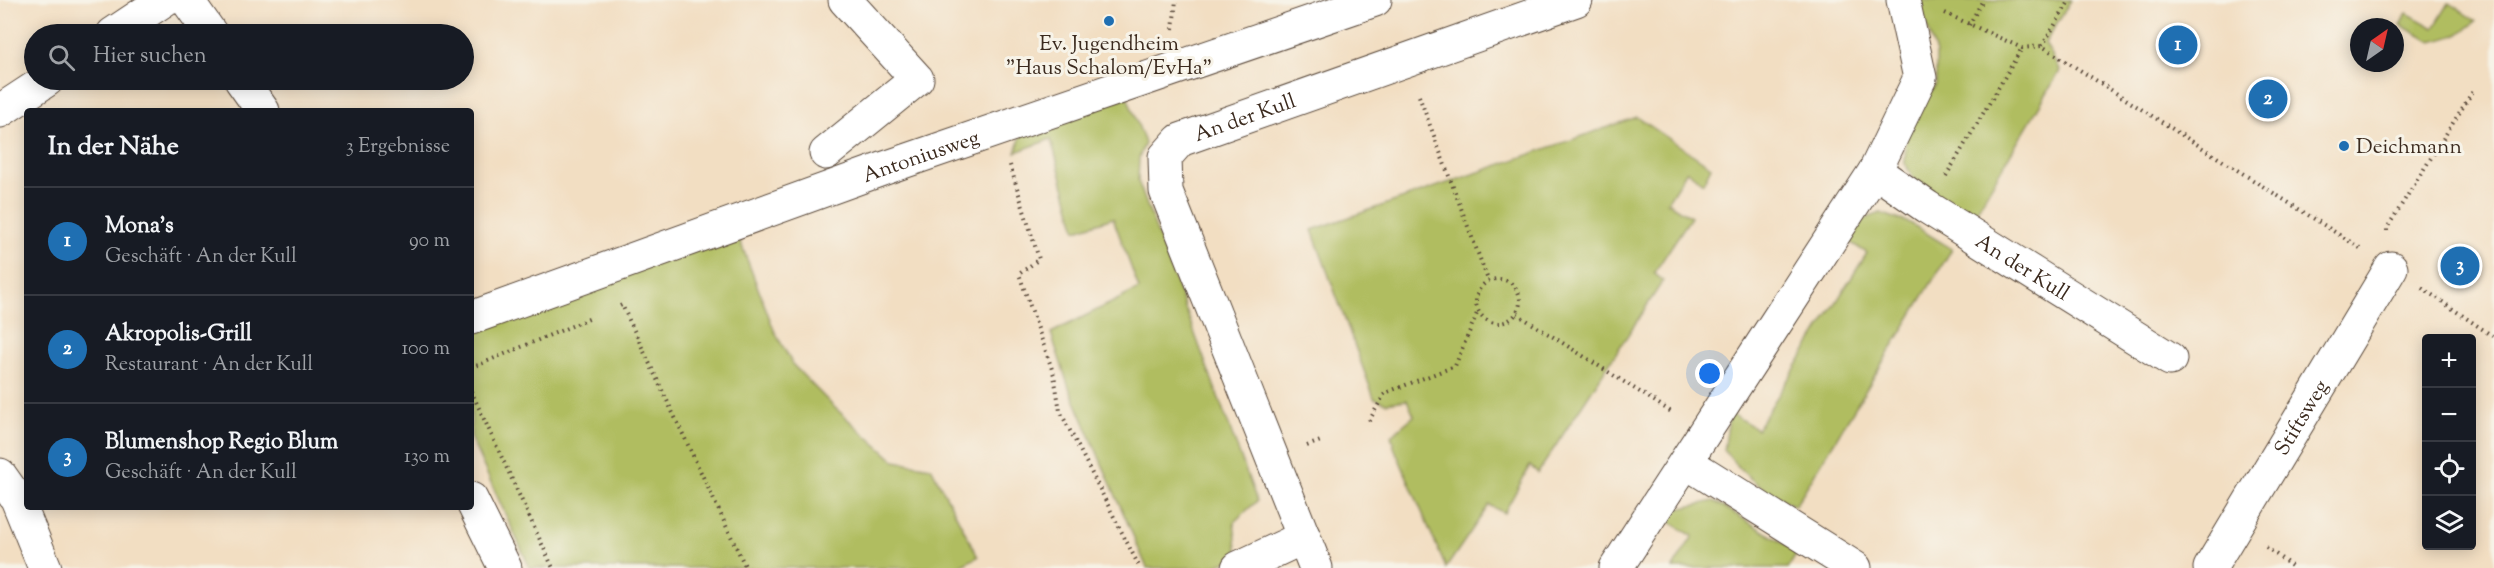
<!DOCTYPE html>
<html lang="de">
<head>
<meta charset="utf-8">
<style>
  body { margin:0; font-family:"Sorts Mill Goudy",serif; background:#242831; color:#f1f3f6 }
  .controls { position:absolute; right:18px; bottom:18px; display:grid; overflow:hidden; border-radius:6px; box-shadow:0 3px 15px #0003 }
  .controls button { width:54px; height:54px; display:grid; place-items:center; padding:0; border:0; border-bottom:2px solid #363941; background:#171b24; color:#f1f3f6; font:30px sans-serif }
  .compass { position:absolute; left:2350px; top:18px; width:54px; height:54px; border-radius:50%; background:#171b24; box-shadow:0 3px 15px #0003; rotate:34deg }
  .you { position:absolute; left:1710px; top:374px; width:21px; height:21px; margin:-15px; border:4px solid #fff; border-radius:50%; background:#1a73e8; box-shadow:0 0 0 9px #1a73e833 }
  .badge { display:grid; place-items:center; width:39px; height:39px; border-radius:50%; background:#1f6fb2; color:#fff; font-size:20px; font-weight:700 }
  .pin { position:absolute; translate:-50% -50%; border:3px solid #fff; box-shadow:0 2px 6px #0006 }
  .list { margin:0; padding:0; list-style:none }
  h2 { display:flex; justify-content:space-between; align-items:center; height:78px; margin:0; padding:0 24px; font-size:26px }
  h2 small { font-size:20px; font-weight:400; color:#9ea1a6 }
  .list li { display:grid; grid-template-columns:39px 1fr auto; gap:18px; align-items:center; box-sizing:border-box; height:108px; padding:0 24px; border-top:2px solid #363941 }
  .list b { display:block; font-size:22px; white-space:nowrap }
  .list p { margin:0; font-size:20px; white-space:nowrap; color:#9ea1a6 }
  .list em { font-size:20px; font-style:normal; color:#9ea1a6 }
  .icon { flex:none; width:33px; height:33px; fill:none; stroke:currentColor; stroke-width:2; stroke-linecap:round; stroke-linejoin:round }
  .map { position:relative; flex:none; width:2494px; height:568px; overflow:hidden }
  .search { position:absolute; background:#171b24; box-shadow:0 3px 15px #0003; left:24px; top:24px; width:450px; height:66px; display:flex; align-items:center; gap:15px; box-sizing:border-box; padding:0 21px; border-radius:33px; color:#9ea1a6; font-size:22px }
  .panel { position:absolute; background:#171b24; box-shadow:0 3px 15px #0003; left:24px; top:108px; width:450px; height:402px; border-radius:6px }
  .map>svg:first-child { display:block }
</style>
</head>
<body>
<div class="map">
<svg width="2494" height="568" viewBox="0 0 2494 568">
  <rect width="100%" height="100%" fill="#f7f3e8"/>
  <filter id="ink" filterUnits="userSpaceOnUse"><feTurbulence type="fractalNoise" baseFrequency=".0167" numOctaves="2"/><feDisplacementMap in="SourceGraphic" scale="12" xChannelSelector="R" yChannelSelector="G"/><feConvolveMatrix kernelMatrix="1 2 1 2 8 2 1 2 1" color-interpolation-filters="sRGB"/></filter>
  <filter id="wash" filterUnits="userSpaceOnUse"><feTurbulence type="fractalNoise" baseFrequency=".008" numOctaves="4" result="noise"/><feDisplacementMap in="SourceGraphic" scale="24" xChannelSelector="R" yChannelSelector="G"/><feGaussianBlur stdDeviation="1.35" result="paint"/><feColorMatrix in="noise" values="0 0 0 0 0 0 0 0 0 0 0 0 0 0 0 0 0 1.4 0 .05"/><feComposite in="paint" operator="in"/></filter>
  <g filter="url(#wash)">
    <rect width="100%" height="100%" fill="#f2dec2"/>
    <path fill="#b0bd60" stroke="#76743f" stroke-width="1.5" d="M1918,0H2071L2045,43L2060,71L1973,217L1920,188L1905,164L1906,132L1936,84V53Z
      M2449,3L2476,21C2463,34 2449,38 2432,42L2400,25L2407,13L2434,28Z
      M1127,96L1145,143L1139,158L1138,181L1257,501L1234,522L1238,557L1208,568H1147L1068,385L1051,333L1139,289L1113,218L1076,230L1051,139L1016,152L1021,135Z
      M1637,117L1711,167L1703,183L1687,171L1667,202L1691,217L1654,273L1663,281L1538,473L1530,466L1504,513L1489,505L1446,568L1394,447L1391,435L1414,416L1407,400L1386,403L1374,398L1312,230Z
      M1880,213L1910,223L1952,249L1795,506C1762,489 1746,479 1724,450L1730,413L1757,429L1867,253L1845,239L1855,223Z
      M737,233L774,330L793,365L834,407L895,461L931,467L978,557L956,568H530L471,439V331Z
      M1714,501L1798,552L1788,568H1673L1693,536L1665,519L1678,509Z"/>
  </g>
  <g filter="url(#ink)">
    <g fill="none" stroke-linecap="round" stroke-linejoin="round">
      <g stroke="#564537" stroke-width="35">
        <g id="minor">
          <path d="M187,0L211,34"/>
          <path d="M113,34L164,0"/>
          <path d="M241,80L263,111"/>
          <path d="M0,111L47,80"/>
          <path d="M826,153L917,79L845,0"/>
          <path id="s1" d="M1875,171L1927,207L2170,359"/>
          <path id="s2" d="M471,318L885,168L1375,0"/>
          <path d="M1686,462L1855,568"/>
          <path d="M0,475L17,499L45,568"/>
          <path d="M471,499L505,568"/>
          <path d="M1238,568L1304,537"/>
          <path id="s3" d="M1316,568L1166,191L1165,157L1180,140L1576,0"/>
          <path d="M1616,568L1875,171L1920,78L1903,0"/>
          <path id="s4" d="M2210,568L2391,268"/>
        </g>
      </g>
      <path stroke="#564537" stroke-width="4" stroke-dasharray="1.5 4.5" stroke-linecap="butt" d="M1945,13L2022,48L2042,46L2360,248
        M1969,25L1983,0
        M1173,29L1176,0
        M2042,46L2070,0
        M1419,96L1488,280
        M1010,165L1039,259L1019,274L1054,375L1060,411L1140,568
        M1946,176L2022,48
        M2387,231V228L2473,91
        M1476 301a22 22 0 1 1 44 0a22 22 0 1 1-44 0Z
        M2422,288L2494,337
        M620,306L622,305L746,568
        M1517,314L1673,413
        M471,368L591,318
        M471,391L553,568
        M1369,421L1385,393L1455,366L1478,311
        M1307,446L1323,440
        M2266,547L2294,568"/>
      <use href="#minor" stroke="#fff" stroke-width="33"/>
    </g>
  </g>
  <g fill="#1f6fb2" stroke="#f7f3e8" stroke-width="2">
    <circle cx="1109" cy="21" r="6"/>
    <circle cx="2344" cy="146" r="6"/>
  </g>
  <g text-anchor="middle" stroke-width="6" stroke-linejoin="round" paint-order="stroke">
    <g font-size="21" fill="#3b2a1e" stroke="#f7f3e8">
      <text x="1109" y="50">Ev. Jugendheim<tspan x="1109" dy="24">"Haus Schalom/EvHa"</tspan></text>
      <text x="2356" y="153" text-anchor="start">Deichmann</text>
    </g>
    <g font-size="21" fill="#3b2a1e" stroke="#f7f3e8">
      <text dy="7" stroke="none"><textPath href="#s3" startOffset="531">An der Kull</textPath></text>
      <text dy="7" stroke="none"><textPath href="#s2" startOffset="478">Antoniusweg</textPath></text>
      <text dy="7" stroke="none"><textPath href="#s1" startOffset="176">An der Kull</textPath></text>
      <text dy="7" stroke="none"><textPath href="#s4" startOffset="176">Stiftsweg</textPath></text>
    </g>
  </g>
</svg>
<div class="controls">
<button>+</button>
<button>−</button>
<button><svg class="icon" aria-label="locate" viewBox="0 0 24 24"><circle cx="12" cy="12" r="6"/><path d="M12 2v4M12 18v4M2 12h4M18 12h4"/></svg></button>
<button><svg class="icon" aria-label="layers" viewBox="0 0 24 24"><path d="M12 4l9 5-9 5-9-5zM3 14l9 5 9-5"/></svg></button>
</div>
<svg class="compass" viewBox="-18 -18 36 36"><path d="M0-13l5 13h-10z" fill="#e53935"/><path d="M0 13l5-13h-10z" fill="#9ea1a6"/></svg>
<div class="you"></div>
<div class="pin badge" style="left:2178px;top:45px">1</div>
<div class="pin badge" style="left:2268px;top:99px">2</div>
<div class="pin badge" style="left:2460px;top:266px">3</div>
<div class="search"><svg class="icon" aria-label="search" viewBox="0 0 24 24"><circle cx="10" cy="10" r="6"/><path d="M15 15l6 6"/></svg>Hier suchen</div>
<section class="panel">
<h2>In der Nähe<small>3 Ergebnisse</small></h2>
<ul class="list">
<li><span class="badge">1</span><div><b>Mona's</b><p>Geschäft · An der Kull</p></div><em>90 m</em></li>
<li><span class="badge">2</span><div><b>Akropolis-Grill</b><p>Restaurant · An der Kull</p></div><em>100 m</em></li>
<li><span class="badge">3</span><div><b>Blumenshop Regio Blum</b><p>Geschäft · An der Kull</p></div><em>130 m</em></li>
</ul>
</section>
</div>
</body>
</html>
